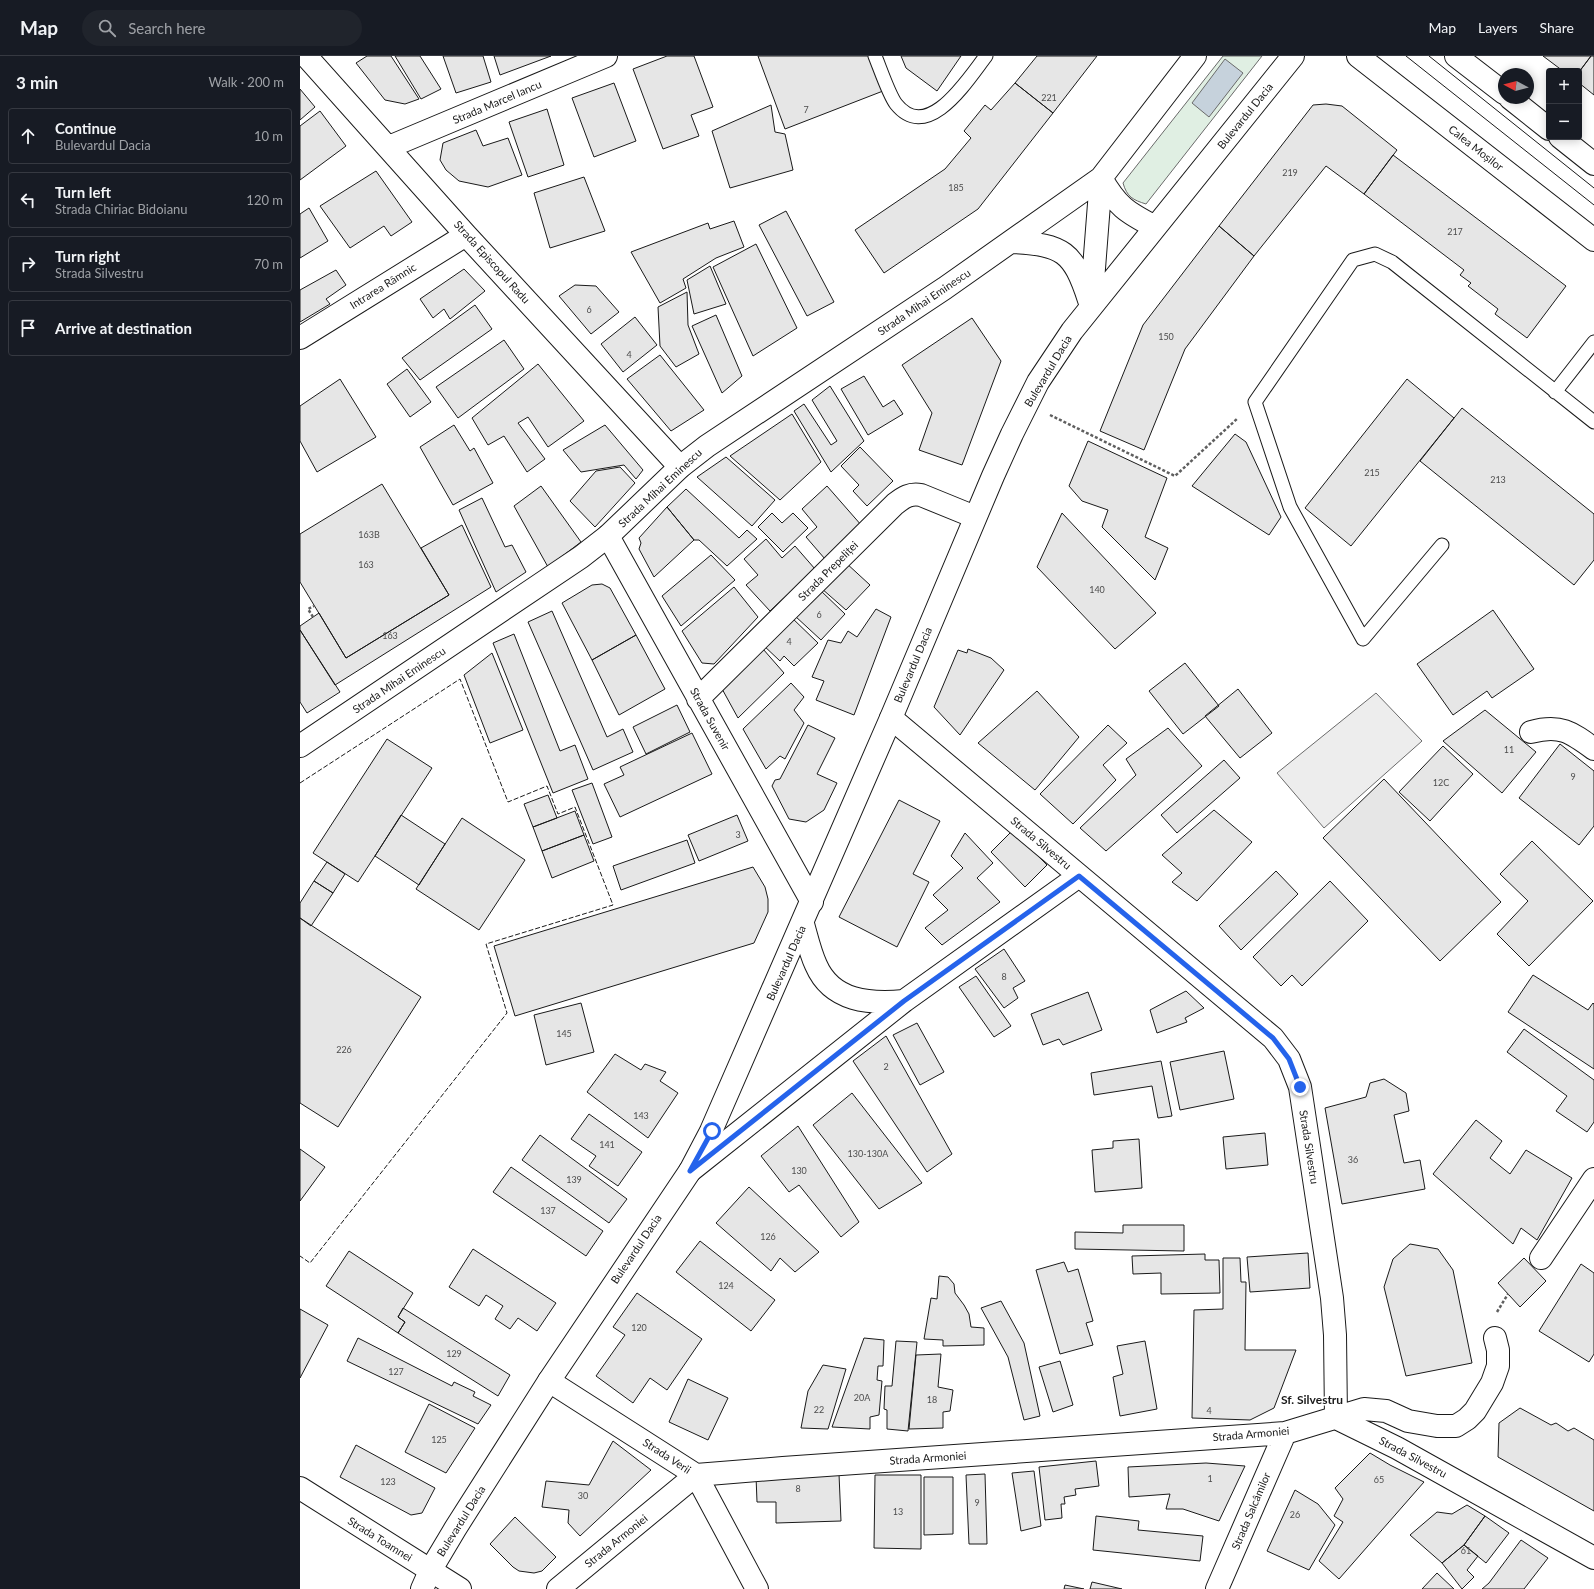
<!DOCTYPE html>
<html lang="en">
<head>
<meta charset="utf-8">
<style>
  body { margin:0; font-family:Lato,sans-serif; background:#20242c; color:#f1f3f6 }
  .controls { position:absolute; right:12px; top:12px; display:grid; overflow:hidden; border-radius:4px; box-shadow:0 2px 10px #0003 }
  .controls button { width:36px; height:36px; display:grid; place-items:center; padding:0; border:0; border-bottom:1px solid #363941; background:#171b24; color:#f1f3f6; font:20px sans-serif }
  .compass { position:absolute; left:1198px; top:12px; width:36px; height:36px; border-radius:50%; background:#171b24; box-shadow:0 2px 10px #0003; rotate:277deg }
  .stop { position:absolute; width:12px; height:12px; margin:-9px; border:3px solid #2563eb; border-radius:50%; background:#fff }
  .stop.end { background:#2563eb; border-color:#fff; box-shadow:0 1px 4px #0008 }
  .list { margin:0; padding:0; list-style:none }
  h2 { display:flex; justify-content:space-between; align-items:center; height:52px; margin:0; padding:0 16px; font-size:17px }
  h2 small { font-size:13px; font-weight:400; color:#9ea1a6 }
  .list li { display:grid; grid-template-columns:26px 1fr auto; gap:12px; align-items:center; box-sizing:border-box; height:56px; margin:0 8px 8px; padding:0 8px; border:1px solid #363941; border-radius:4px }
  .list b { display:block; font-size:15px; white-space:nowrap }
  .list p { margin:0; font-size:13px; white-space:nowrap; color:#9ea1a6 }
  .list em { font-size:13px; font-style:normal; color:#9ea1a6 }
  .icon { flex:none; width:22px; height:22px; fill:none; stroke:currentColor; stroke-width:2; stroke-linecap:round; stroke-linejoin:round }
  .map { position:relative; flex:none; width:1294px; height:1533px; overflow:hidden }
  header { display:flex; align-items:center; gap:24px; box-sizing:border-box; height:56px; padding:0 20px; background:#171b24; border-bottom:1px solid #363941 }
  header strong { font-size:19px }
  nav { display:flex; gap:22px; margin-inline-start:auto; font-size:14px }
  .search { width:280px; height:36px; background:#20242c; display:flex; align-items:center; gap:10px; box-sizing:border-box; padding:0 14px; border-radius:22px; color:#9ea1a6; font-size:15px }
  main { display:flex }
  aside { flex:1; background:#171b24 }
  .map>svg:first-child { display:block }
</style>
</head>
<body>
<header>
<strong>Map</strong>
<div class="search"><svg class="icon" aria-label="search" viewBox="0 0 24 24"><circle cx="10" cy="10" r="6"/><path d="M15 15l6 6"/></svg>Search here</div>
<nav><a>Map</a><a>Layers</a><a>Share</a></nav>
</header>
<main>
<aside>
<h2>3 min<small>Walk · 200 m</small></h2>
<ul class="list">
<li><svg class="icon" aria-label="ahead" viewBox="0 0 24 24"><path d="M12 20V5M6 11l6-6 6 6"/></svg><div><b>Continue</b><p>Bulevardul Dacia</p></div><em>10 m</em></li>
<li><svg class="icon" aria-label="left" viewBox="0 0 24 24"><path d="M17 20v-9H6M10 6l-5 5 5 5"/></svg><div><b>Turn left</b><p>Strada Chiriac Bidoianu</p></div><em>120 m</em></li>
<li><svg class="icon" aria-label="right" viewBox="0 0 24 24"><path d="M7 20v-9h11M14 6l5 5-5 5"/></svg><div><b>Turn right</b><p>Strada Silvestru</p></div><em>70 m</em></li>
<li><svg class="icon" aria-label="arrive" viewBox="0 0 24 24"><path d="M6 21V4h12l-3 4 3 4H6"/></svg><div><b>Arrive at destination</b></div></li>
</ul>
</aside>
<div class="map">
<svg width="1294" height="1533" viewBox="0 0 1294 1533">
  <rect width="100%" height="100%" fill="#fff"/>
  <path fill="#e0efe3" stroke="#6a6a6a" d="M923,0H962L846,148C833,144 827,141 823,127Z"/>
  <path fill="#ededed" stroke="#6a6a6a" d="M1076,637L1122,685L1024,772L977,717Z"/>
  <path fill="#c6d2dc" stroke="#6a6a6a" d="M925,3L943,17L909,61L892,47Z"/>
  <path fill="#e6e6e6" stroke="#1a1a1a" d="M67,0H91L119,43L105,48L85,44L56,7Z
    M95,0H120L141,33L121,43Z
    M143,0H183L191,26L156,37Z
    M194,0H251L200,19Z
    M367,0H394L413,51L391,59L399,80L363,93L333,13Z
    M458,0H570L583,35L485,73Z
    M601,0H661L637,35L606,12Z
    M737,0H797L753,57L715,27Z
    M1243,0H1291L1279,16V15H1263Z
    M1291,0H1294V39L1279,27V16Z
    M314,27L336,85L294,101L272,42Z
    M715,27L753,57L678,153L584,217L555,174L645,113L671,82L664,75L685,49L691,54Z
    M0,33L15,51L0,64Z
    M1026,48L1042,50L1097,94L1064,138L1026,110L954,200L919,170L1013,49Z
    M471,49L475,76L485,78L493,114L430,132L412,75Z
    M247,53L264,109L228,121L209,66Z
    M20,55L46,90L0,124V70Z
    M176,74L183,90L208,82L222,119L188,131L159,125L146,114L140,104L143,87Z
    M1093,99L1266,230L1227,282L1195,258L1198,253L1168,230L1171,227L1160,219L1164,214L1064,138Z
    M76,115L112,166L91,180L84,170L50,192L20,150Z
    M284,121L305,175L250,192L234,137Z
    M9,152L28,185L0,202V158Z
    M486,155L534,246L507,260L459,169Z
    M434,165L444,191L416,202L383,223L386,232L360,247L331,196L408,167L410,173Z
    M919,170L954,200L885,293L844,394L800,375L843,269Z
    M456,188L497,272L453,300L413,211Z
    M410,210L426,248L394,258L387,224Z
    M164,213L185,235L150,263L144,253L133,262L120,243Z
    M36,214L46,229L26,243L30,248L0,266V234Z
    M275,229L296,230L319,256L291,278L259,240Z
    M387,236L388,269L399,298L376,311L360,290L358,251Z
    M175,249L192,273L120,324L102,302Z
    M416,259L442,320L422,337L392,270Z
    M335,261L357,289L323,316L301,288Z
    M672,262L701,305L662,409L619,394L632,357L602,309Z
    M204,284L224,313L158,362L136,331Z
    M360,299L404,354L371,375L327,323Z
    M238,308L284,365L248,391L228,361L218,367L245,403L227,416L204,380L188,389L172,362Z
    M107,313L131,346L110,361L87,328Z
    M564,320L583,351L594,344L603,358L568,379L541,333Z
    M40,323L76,381L17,416L0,385V350Z
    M1107,323L1154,362L1051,490L1005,452Z
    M530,330L564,385L531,416L494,355L504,348L531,389L537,385L512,344Z
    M1162,352L1294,458V504L1274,529L1120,405Z
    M492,358L521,406L480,444L430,400Z
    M154,369L170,395L174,392L193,427L153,449L120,391Z
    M305,369L343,414L336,423L324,409L281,416L263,394Z
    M935,378L946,386L981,461L969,479L892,430Z
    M788,385L867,422L845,481L868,492L855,524L802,471L808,454L782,445L769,430Z
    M560,391L593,425L567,450L553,435L559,429L541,410Z
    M426,401L475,444L452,470L397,421Z
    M320,411L335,427L295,471L270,445L296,415Z
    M82,428L149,539L46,602L0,526V478Z
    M241,430L281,486L248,511L214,450Z
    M527,430L562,470L525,503L506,481L517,471L502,453Z
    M386,433L439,482L447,474L457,483L427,510L399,484H394L367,451Z
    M182,442L205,491L212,489L226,516L196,536L159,454Z
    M367,451L394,484L354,521L339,493L341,487L339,482Z
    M472,457L482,467L493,457L508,472L483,496L458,471Z
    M762,457L856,557L815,593L737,511Z
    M162,469L191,531L35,629L0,574V570L19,557L46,602L149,539L121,492Z
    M466,483L482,502L495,490L515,513L470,555L446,529L458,519L444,503Z
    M411,499L435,524L381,570L362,540Z
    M545,506L570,529L546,554L521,532Z
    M302,528L310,532L336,579L292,604L262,547L292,529Z
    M434,531L458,561L414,608L402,607L382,575Z
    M519,533L545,558L521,584L495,560Z
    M576,553L591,561L554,659L516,644L524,625L512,621L528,584L541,587L548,575L557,581Z
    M1193,554L1234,613L1192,642L1187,635L1153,659L1117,608Z
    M252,555L307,681L323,673L333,696L293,714L228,566Z
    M490,560L518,587L494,610L484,600L480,605L462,588Z
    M0,574L40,636L7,657L0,646Z
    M214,578L260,695L275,689L288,723L253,737L193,587Z
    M336,579L365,633L319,659L292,604Z
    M463,593L484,617L438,662L421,631Z
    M668,593L691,602L704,614L660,679L634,651L658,594L667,597Z
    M192,597L223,674L190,687L164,619Z
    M885,607L919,650L883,678L849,635Z
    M491,627L504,641L494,654L504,667L485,703L480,700L466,713L443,673Z
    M938,633L972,677L940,702L905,660Z
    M737,635L779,681L735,734L678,687Z
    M377,649L390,676L346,698L333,671Z
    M1185,654L1236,696L1202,737L1143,685Z
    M508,669L535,682L517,718L537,727L524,754L506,766L489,763L472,730L475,724L480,723Z
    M808,669L827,687L803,709L816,724L773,768L740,738Z
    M868,672L902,710L806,795L780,772L836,719L826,703Z
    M392,677L412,718L320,761L304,728L324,719L320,711Z
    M87,683L132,712L58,826L13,797Z
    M1260,688L1294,715V770L1279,789L1219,742Z
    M1143,690L1173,718L1130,765L1099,736Z
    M924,704L940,722L877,777L861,759Z
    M1084,723L1201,846L1140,905L1023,782Z
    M292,727L312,781L293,788L272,734Z
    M248,739L257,762L233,771L224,748Z
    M599,744L640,765L613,818L629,826L597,891L539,861Z
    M914,754L952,786L897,845L872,826L882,817L862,799Z
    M275,755L284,779L242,795L233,771Z
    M101,759L145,788L119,829L75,800Z
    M437,759L448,785L399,805L388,779Z
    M162,762L225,804L179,874L116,833Z
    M713,774L747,809L725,831L691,796Z
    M665,777L693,807L677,822L700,846L642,889L625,872L648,854L633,839L663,812L651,800Z
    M284,779L294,805L252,822L242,795Z
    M387,784L395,807L321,834L313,810Z
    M1232,785L1293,845L1229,910L1197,878L1228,845L1200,818Z
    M27,806L45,818L33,837L14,825Z
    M453,811L465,831L468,843V856L454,887L215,960L194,890Z
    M976,815L998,838L941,894L919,870Z
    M14,825L33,837L11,870L0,862V847Z
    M1030,825L1068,865L1002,930L992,919L981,930L953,901Z
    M0,862L121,941L38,1071L0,1047Z
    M704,893L725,925L713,932L718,942L704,952L675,913Z
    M1233,919L1288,954L1293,947L1294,948V1013L1208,956Z
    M676,920L711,970L694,981L659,931Z
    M886,935L904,952L885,962L887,966L857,977L850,954Z
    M788,936L802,974L763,989L759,983L743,989L731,958Z
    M281,947L294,996L246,1009L234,959Z
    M617,967L644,1016L620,1029L593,979Z
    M1224,973L1294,1024V1066L1287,1076L1256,1055L1267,1040L1207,996Z
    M586,980L652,1098L627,1116L553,1005Z
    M924,995L934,1043L880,1054L870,1006Z
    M315,998L341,1014L345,1008L366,1016L360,1025L378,1037L348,1082L287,1036Z
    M861,1005L872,1060L858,1062L852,1030L794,1039L791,1017Z
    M1084,1023L1106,1037L1109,1055L1094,1059L1104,1107L1120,1104L1125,1133L1042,1148L1025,1052L1066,1041L1070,1027Z
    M552,1037L622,1127L579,1153L513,1069Z
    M289,1058L342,1096L318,1130L289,1110L296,1100L271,1083Z
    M1176,1064L1202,1085L1190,1102L1210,1118L1226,1094L1272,1122L1237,1184L1221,1172L1213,1188L1133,1118Z
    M498,1070L559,1166L541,1181L499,1129L489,1136L461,1100Z
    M965,1077L968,1109L926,1113L923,1081Z
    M240,1079L327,1143L309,1167L222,1104Z
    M839,1083L842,1132L795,1136L792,1094L813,1092V1085Z
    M0,1093L25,1111L0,1145Z
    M211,1111L303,1175L286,1200L193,1136Z
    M449,1131L519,1196L495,1216L480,1202L471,1215L416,1167Z
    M823,1169H884V1195L775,1193V1176L823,1177Z
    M400,1185L475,1244L451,1275L376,1216Z
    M1110,1188L1138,1193L1153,1214L1172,1307L1106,1320L1084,1231L1093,1203Z
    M173,1193L256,1247L237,1275L218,1262L210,1273L195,1263L203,1250L186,1239L179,1250L149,1231Z
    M49,1195L113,1237L98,1261L105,1266L98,1277L26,1230Z
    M1008,1197L1010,1232L950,1236L947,1201Z
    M905,1198V1204H919L920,1237L861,1238V1217L833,1218L832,1200Z
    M923,1202H940L941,1226H946L945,1294H996L974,1352L950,1364L892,1362L894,1254L923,1253Z
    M1224,1202L1246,1225L1220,1251L1198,1227Z
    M764,1206L768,1216L778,1213L793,1265L786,1267L793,1289L760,1298L736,1214Z
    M1281,1208L1294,1217V1298L1289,1306L1239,1275Z
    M639,1220L648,1221L654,1228L655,1237L664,1249L669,1258L671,1271L684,1272V1289L643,1290V1284L624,1283L631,1242L637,1243Z
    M337,1237L402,1283L367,1334L350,1322L333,1347L296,1320L325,1279L313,1271Z
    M701,1245L724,1287L740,1360L724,1364L708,1301L681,1252Z
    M103,1252L210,1319L198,1340L98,1277L105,1266L98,1261Z
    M0,1253L28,1269L0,1322Z
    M58,1282L152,1330L154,1326L175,1336L173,1340L191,1349L178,1368L47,1305Z
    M564,1282L584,1284L583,1310H578L577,1324L582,1325L579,1359L570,1361V1373L532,1371Z
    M596,1285L617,1286L608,1375L587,1373V1354L584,1353L585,1330H592Z
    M845,1285L857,1353L820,1360L813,1321L823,1318L817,1290Z
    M641,1298L638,1331L653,1334L650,1355L643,1356V1372L609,1373L616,1299Z
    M760,1305L773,1349L753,1356L739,1311Z
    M523,1309L546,1313L528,1373L501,1372L508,1335Z
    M388,1323L428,1342L408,1384L369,1366Z
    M129,1348L175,1372L146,1417L105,1396Z
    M1220,1352L1251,1369L1256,1367L1268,1375L1274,1372L1294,1384V1455L1198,1401L1199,1367Z
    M313,1385L351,1414L280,1480L268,1467L269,1454L242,1451L246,1425L289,1429Z
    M56,1389L135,1432L122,1457L111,1459L40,1421Z
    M1070,1397L1090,1409L1124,1426L1039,1523L1019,1505L1043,1466L1034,1460L1043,1443L1035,1432Z
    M796,1405L799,1430L775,1433L776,1439L764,1441L765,1448H761L762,1462L745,1464L739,1411Z
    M906,1407L945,1410L919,1465L883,1453H866L870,1438L829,1441L828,1411Z
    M734,1415L741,1470L721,1475L712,1417Z
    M539,1418L541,1465L476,1467V1446H457L456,1420Z
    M685,1418L687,1488H669L666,1419Z
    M575,1419H621V1493L574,1492Z
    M624,1421H653V1478L624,1479Z
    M995,1434L1018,1448L1035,1469L1009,1514L967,1495Z
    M1167,1449L1185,1460L1164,1489L1142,1507L1110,1479L1137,1456L1152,1458Z
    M796,1460L839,1465L838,1474L903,1480L900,1505L793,1494Z
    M1185,1460L1209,1477L1186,1507L1164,1489Z
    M215,1461L256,1501L242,1515L234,1517L219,1515L213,1511L190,1488Z
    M1221,1484L1248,1502L1224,1533H1182L1189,1527Z
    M1164,1489L1178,1500L1167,1514L1174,1521L1162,1533L1142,1507Z
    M1137,1517L1154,1533H1122Z
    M792,1526L822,1533H790Z
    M765,1529L784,1533H764Z"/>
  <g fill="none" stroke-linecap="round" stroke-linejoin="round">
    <g stroke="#1a1a1a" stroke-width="15">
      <path id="lane" d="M575,0C580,12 589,39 596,48C628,88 668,23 686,0
        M1255,336L1294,286
        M1142,489L1063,583L990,451L955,346L1053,204L1075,198L1092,206L1294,366"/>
    </g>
    <g stroke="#1a1a1a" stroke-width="24">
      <path id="street" d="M6,0L166,179L380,411
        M89,91L306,0
        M0,282L166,179
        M308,480L512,846
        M398,643L595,448C604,441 610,437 621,439L675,461
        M591,662L973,982L989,1003L1000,1031L1032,1242L1035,1279L1036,1362
        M1231,676C1260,668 1271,676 1294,693
        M503,868C507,882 510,896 516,909C532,946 570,948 604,945
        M390,1115L604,945L779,820
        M1241,1202L1294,1123
        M249,1325L396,1419L457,1533
        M1036,1362L1097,1392L1294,1502
        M0,1432L160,1533
        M258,1533L396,1419L483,1412L985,1377L1064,1353L1086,1355L1108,1365L1137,1370H1156L1167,1363L1175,1355L1192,1327L1198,1310V1294L1195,1282
        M917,1533L985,1377"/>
    </g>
    <g stroke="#1a1a1a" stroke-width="24">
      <path id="secondary" d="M801,122C817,150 826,156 855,171
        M713,186C763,189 773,195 789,244
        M791,251L801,122L895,0
        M0,690L281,501L308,480L380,411L407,390L645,232L801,122
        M122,1533L130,1515L155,1473L249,1325L390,1115L411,1075L591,662L693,420L712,378L738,326L772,275L993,0"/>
    </g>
    <g stroke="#1a1a1a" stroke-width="24">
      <path id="primary" d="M1058,0L1294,184
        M1156,0L1204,37
        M1210,42L1249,73
        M1260,81L1294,108"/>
    </g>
    <path stroke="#5f5f5f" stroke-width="2.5" stroke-dasharray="3 2" stroke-linecap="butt" d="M750,359L875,420L938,362
      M13,561L8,553L14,550
      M1197,1256L1208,1238"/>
    <use href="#lane" stroke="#fff" stroke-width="13"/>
    <use href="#street" stroke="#fff" stroke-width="22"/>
    <use href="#secondary" stroke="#fff" stroke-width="22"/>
    <use href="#primary" stroke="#fff" stroke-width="22"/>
    <path stroke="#1a1a1a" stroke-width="1" d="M1106,0L1294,149
      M1129,0L1294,132"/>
    <path stroke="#1a1a1a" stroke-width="1" stroke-dasharray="5 2" stroke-linecap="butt" d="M0,727L160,623L208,746L247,730L258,758L275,751L313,849L186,888L207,957L10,1207L0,1200"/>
  </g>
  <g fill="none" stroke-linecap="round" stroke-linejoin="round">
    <path stroke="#2563eb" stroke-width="5" d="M412,1075L390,1115L604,945L779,820L973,982L989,1003L1000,1031"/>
  </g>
  <g text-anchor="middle" stroke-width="3" stroke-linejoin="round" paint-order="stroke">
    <g font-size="9" fill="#4d4d4d">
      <text x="749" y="45">221</text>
      <text x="506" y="57">7</text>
      <text x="990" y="120">219</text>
      <text x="656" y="135">185</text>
      <text x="1155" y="179">217</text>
      <text x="289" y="257">6</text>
      <text x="866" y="284">150</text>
      <text x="329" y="302">4</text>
      <text x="1072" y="420">215</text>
      <text x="1198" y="427">213</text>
      <text x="69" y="482">163B</text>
      <text x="66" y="512">163</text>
      <text x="797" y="537">140</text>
      <text x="519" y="562">6</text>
      <text x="90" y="583">163</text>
      <text x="489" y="589">4</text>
      <text x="1209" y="697">11</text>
      <text x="1273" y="724">9</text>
      <text x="1141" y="730">12C</text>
      <text x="438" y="782">3</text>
      <text x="704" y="924">8</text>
      <text x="264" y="981">145</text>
      <text x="44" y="997">226</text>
      <text x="586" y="1014">2</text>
      <text x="341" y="1063">143</text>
      <text x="307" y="1092">141</text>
      <text x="568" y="1101">130-130A</text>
      <text x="1053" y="1107">36</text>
      <text x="499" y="1118">130</text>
      <text x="274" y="1127">139</text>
      <text x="248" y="1158">137</text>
      <text x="468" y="1184">126</text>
      <text x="426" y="1233">124</text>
      <text x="339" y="1275">120</text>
      <text x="154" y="1301">129</text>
      <text x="96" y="1319">127</text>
      <text x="562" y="1345">20A</text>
      <text x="632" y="1347">18</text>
      <text x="519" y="1357">22</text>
      <text x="909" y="1358">4</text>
      <text x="139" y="1387">125</text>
      <text x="910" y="1426">1</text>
      <text x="1079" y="1427">65</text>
      <text x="88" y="1429">123</text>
      <text x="498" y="1436">8</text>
      <text x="283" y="1443">30</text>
      <text x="677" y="1450">9</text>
      <text x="598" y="1459">13</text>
      <text x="995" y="1462">26</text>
      <text x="1166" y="1498">61</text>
    </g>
    <g font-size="11" fill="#1a1a1a" stroke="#fff">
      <text transform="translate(197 46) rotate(-23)" y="4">Strada Marcel Iancu</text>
      <text transform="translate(945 60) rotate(-51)" y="4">Bulevardul Dacia</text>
      <text transform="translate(1176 92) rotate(38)" y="4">Calea Moșilor</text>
      <text transform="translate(192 206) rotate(48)" y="4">Strada Episcopul Radu</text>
      <text transform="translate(83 230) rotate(-32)" y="4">Intrarea Râmnic</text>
      <text transform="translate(624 246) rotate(-34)" y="4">Strada Mihai Eminescu</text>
      <text transform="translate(748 315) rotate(-59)" y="4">Bulevardul Dacia</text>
      <text transform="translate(360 432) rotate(-43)" y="4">Strada Mihai Eminescu</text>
      <text transform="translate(528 515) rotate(-45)" y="4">Strada Prepeliței</text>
      <text transform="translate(613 609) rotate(-67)" y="4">Bulevardul Dacia</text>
      <text transform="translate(99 624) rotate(-34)" y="4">Strada Mihai Eminescu</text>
      <text transform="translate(410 663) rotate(61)" y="4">Strada Suvenir</text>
      <text transform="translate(741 787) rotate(40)" y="4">Strada Silvestru</text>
      <text transform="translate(486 907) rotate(-66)" y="4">Bulevardul Dacia</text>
      <text transform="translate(1009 1091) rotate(81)" y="4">Strada Silvestru</text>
      <text transform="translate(336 1193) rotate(-56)" y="4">Bulevardul Dacia</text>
      <text transform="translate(951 1378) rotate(-5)" y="4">Strada Armoniei</text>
      <text transform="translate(367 1400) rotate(33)" y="4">Strada Verii</text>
      <text transform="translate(1113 1401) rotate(28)" y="4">Strada Silvestru</text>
      <text transform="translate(628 1402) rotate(-4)" y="4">Strada Armoniei</text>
      <text transform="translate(951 1455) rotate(-67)" y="4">Strada Salcâmilor</text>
      <text transform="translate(161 1465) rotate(-58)" y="4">Bulevardul Dacia</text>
      <text transform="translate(80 1483) rotate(32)" y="4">Strada Toamnei</text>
      <text transform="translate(316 1485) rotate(-39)" y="4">Strada Armoniei</text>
    </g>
    <g font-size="12" font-weight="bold" fill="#1a1a1a" stroke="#fff">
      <text x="1012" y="1348">Sf. Silvestru</text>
    </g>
  </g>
</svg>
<div class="controls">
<button>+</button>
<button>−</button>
</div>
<svg class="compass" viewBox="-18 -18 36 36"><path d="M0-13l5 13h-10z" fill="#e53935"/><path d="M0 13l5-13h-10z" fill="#9ea1a6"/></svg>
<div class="stop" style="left:412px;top:1075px"></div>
<div class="stop end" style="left:1000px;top:1031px"></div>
</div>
</main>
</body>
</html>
